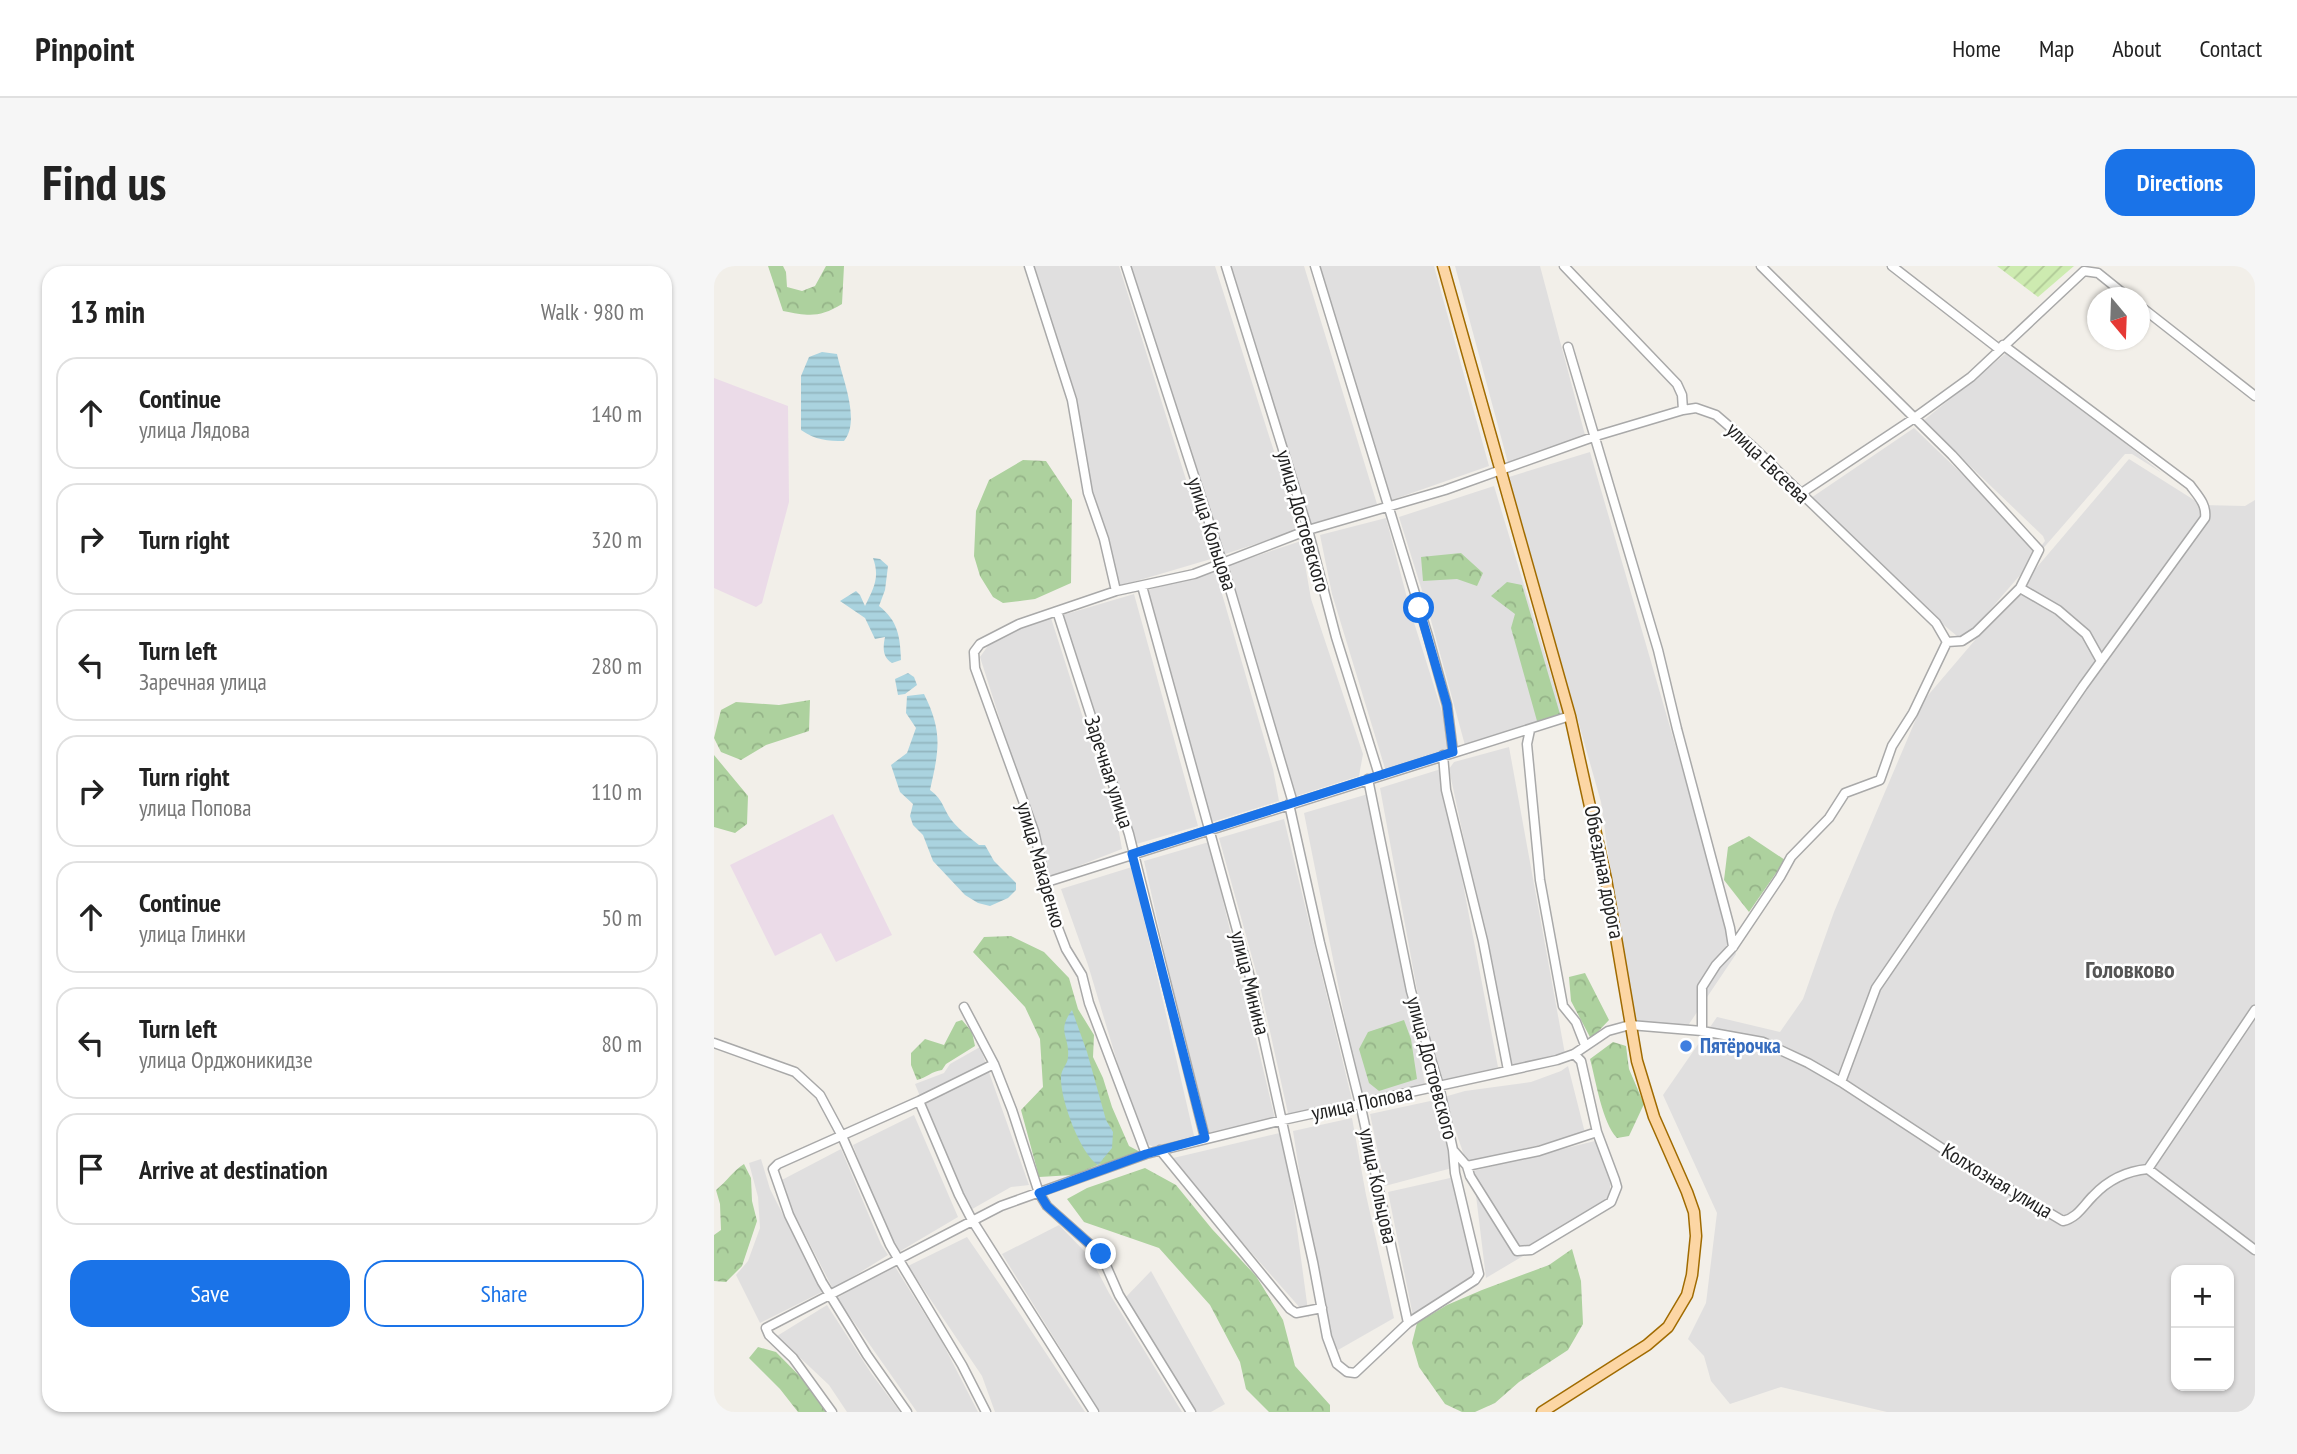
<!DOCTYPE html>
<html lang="en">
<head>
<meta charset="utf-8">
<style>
  body { margin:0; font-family:"PT Sans Narrow",sans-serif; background:#f6f6f6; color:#222 }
  .controls { position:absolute; right:21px; bottom:21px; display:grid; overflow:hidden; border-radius:14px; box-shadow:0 2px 5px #0004 }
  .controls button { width:63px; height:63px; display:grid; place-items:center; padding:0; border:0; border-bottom:2px solid #e0e0e0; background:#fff; color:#222; font:35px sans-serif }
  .compass { position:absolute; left:1373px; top:21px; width:63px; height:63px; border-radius:50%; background:#fff; box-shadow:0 2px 5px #0004; rotate:161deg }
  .stop { position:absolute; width:21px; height:21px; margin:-16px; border:5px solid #1a73e8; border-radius:50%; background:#fff }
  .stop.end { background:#1a73e8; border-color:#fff; box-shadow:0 2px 7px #0008 }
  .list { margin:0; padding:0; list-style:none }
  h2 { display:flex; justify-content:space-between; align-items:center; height:91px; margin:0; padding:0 28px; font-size:30px }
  h2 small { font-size:23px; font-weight:400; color:#767676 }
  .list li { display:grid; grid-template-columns:46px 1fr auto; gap:21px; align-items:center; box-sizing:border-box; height:112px; margin:0 14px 14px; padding:0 14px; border:2px solid #e0e0e0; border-radius:21px }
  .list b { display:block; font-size:26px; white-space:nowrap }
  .list p { margin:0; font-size:23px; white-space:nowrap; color:#767676 }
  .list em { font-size:23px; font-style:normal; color:#767676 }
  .actions { display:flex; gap:14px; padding:21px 28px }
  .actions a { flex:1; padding:16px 0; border:2px solid #1a73e8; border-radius:21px; text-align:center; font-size:24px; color:#1a73e8 }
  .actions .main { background:#1a73e8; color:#fff }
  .icon { flex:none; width:38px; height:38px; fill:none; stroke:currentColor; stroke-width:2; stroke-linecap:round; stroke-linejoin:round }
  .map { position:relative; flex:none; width:1541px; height:1146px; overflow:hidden; border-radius:21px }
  header { display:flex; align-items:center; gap:42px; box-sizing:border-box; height:98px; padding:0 35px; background:#fff; border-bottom:2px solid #e0e0e0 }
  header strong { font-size:33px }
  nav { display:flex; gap:38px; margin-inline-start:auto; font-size:24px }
  .intro { display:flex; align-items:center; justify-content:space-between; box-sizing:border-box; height:168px; padding:0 42px }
  h1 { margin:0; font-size:49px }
  .button { padding:18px 32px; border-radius:21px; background:#1a73e8; color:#fff; font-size:24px; font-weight:700 }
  main { display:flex; gap:42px; padding:0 42px }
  aside { flex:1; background:#fff; border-radius:21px; box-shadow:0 2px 5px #0004 }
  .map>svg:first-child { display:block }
</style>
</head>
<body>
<header>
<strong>Pinpoint</strong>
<nav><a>Home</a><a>Map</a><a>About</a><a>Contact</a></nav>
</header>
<div class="intro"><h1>Find us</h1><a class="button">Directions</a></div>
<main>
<aside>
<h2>13 min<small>Walk · 980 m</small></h2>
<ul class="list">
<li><svg class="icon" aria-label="ahead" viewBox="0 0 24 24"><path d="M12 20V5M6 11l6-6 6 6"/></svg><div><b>Continue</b><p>улица Лядова</p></div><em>140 m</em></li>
<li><svg class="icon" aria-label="right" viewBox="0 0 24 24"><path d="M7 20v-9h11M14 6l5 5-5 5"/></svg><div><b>Turn right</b></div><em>320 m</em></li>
<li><svg class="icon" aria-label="left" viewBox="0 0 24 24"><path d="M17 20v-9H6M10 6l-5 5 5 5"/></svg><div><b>Turn left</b><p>Заречная улица</p></div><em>280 m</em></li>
<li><svg class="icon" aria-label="right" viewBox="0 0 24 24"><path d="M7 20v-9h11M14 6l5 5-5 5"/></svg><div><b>Turn right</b><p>улица Попова</p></div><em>110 m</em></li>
<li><svg class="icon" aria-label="ahead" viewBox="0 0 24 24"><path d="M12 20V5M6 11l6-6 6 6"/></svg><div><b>Continue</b><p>улица Глинки</p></div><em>50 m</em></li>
<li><svg class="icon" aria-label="left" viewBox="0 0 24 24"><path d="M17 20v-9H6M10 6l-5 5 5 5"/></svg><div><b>Turn left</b><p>улица Орджоникидзе</p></div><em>80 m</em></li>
<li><svg class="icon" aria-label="arrive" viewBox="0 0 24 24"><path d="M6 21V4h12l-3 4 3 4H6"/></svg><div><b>Arrive at destination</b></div></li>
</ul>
<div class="actions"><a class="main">Save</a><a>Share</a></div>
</aside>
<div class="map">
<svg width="1541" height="1146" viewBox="0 0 1541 1146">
  <defs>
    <pattern id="forest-crowns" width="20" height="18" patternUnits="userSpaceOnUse" patternTransform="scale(1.75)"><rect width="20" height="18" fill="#add19e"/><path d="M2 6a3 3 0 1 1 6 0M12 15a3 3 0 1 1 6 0" fill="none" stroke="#95b388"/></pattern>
    <pattern id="garden-furrows" width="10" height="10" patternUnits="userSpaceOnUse" patternTransform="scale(1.75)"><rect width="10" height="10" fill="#cdebb0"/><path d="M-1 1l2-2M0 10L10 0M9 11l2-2" fill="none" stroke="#b0c997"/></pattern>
    <pattern id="water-rules" width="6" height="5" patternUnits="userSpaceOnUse" patternTransform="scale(1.75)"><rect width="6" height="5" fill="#aad3df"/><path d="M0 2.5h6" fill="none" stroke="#92b5bf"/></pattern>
  </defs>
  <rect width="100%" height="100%" fill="#f2efe9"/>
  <path fill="#e0dfdf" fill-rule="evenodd" d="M318,0H405L497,293L402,321L371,216L363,132Z
    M417,0H501L585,264L508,289Z
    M513,0H590L663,238L596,260Z
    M606,0H720L775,200L675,235Z
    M741,0H826L871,169L794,197Z
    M1296,84L1448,207L1418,188H1411L1249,375L1160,301L1091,236L1200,162L1321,278L1328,279L1331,275L1329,270L1209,155Z
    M876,186L1022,688L971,764L918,760L887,536L795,211Z
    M1415,193L1488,239L1531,240L1541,234V1146H1173L1067,1121L1016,1138L997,1115L990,1090L974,1073L992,1037L1003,947L949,829L1003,751L1066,766L1089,733L1120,646L1210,434ZM1462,1004H1515V1120H1462Z
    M780,220L849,448L752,483L715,347L685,251Z
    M672,252L697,347L741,487L673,509L618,328L606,269Z
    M587,275L597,333L649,488L645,510L576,532L512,300Z
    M501,304L559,503L565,535L495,557L431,325Z
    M420,328L484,560L419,579L415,558L349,349Z
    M337,352L404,561L408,583L336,611L266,391L276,377L294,367Z
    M795,481L851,788L796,806L787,748L735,503L740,496Z
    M727,503L784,801L756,811L725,815L703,724L666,522Z
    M654,528L711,818L647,834L590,547Z
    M570,553L639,838L575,852L546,720L505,572Z
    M495,576L562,857L492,871L430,595Z
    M418,601L481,874L444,883L427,875L374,699L347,623Z
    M266,781L315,919L297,921L253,946L201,818L230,807L236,798Z
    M854,800L871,867L753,898L730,831L751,825L817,816L847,805Z
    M721,834L738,902L671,920L656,848Z
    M200,849L244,951L183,987L159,934L139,879Z
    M638,852L652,929L680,1052L624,1084L611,1070L579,865Z
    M570,866L595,1052L455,893Z
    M885,874L896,903V938L772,1012L759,905Z
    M127,883L167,978L174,989L119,1023L64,916Z
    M47,893L56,923L108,1026L46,1057L22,1009L34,995L46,962L44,931L35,897Z
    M745,910L765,1016L700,1055L674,926Z
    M345,959L376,991L395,1027L468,1146H386L288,988Z
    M253,971L302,1042L371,1146H281L268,1110L194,1000Z
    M180,999L228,1076L264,1146H203L123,1032Z
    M437,1005L511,1138L497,1146H474L409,1034Z
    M113,1039L157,1107L186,1146H133L115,1119L63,1070Z"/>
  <path fill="#ebdbe8" d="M0,112L74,140L75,236L48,337L42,341L0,322Z
    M119,548L178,669L122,696L107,667L61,690L16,599Z"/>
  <path fill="url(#forest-crowns)" d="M54,0H69L72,6L73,21L88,25L101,20L112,0H130L128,38C105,52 95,50 69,45Z
    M309,194L332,195L358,234L357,317L321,333L289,337L279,331L266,310L260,290L262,245L275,214Z
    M747,287L769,307L763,320L743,313L709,315L707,291Z
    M793,316L808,319L846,448L823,455L797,362L801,348L777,330Z
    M96,434L95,465L52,479L27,494L7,486L0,472L7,444L22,436L65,439Z
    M0,489L34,530L33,558L21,567L0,561Z
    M1035,570L1071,594L1035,646L1010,614L1014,581Z
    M297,670L330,686L355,712L364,743L380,769L379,791L389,812L398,841L415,880L430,888L384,899L359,909L325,911L307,844L329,821L326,773L311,741L259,686L270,671Z
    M871,707L895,754L877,773L857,735L855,711Z
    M248,754L258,766L261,780L232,798L228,804C218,805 212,812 203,814L197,799V787L211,773L230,779L242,756Z
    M690,754L697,773L703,813L665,825L655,817L645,783L654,766Z
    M899,776L912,780L915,803L930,838L915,870L903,872C888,856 882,815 876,793Z
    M30,898L37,912L38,935L43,955L28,1000L12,1016L0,1015V969L7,964L6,938L2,924C13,915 19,905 30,898Z
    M431,902L462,919L498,963L542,1010L569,1054L581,1100L616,1139V1146H555L532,1123L526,1096L496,1039L445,982L370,956L353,933L373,922Z
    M858,983L867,1015L869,1058L854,1084L805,1116L781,1137L761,1146H748L731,1138L705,1101L698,1077L703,1057L733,1039L768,1024L835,999Z
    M44,1081L62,1086L121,1146H84L66,1123L35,1092Z"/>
  <path fill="url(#garden-furrows)" d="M1283,0H1360L1324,31Z"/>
  <path fill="url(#water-rules)" d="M108,86L123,88C128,112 147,154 130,175C114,175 101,174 87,164V110L95,91Z
    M159,292L166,293L174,300L171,324L165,340C184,355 186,370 187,394L178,397C168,391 169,381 171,371L161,373L151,352L126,335L142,325L146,329L151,340C160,322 166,311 159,292Z
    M194,407L200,411L203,419L191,428L184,429L181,413Z
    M210,428C229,466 225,484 216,524C230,534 229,544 239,556C246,564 256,572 265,579H271L280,595L302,617V624L294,632L276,640L264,637L251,629L219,595L209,569L199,559L196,550L199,538L186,526L177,499L193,487L202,462L192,447L193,430Z
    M358,744L373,786L392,854L399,866L398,882L384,899C366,887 346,833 347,811C347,803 354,798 354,791C356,770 342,766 358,744Z"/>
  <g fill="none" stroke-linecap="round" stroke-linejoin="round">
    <g stroke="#a9a9a9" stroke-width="11">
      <path id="minor" d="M315,0L358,134L374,227L390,273L402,325
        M412,0L508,296L579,537
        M512,0L594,264L622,371L665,509
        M601,0L714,370L733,439L739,486
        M850,0L963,118L968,129L969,144L982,142L1002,149L1038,180L1222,357L1233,376
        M1047,0L1238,189L1325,284L1306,322L1262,366L1248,375L1233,376
        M1178,0L1285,83
        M1426,40L1541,130
        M854,81L944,384L963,463L1016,662L1019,681
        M1086,228L1199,153L1257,111L1370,5L1384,7L1415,32
        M428,320L537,715L599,996L613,1071L623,1098L633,1106L641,1107L694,1057L761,1014L765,1008L741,907L739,884L725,820L697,725L654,513
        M1306,322L1344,344L1372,368L1387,395
        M343,345L415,568L491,872
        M816,464L813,478L826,614L849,740L862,756L871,779
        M729,489L732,524L769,675L794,804
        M575,538L606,677L648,846L694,1057
        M333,616L856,450
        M250,741L280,798L298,844L325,927L333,940L387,988L405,1029L477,1146
        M988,765V721L1002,699L1019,681L1066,611L1077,591L1115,552L1131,527L1166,514L1178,480L1199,447L1233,376
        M0,777L81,806L106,829L128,870L176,979L248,1099L272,1146
        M1127,816L1162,722L1369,420L1491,252C1493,238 1483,229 1476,219L1289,79
        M205,835L245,929L258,954L380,1146
        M446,884L576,1043L582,1047L608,1042
        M740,885L753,900L825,885L883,866
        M432,888L375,737L368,709L352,683L339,649L320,565L261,402L260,386L266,378L305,358L402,325L480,308L594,264L731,224L882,170L969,144
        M753,900L756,910L803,985L817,984L897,936L903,921L901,914L883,866L867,795L860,788
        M1434,903L1541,744
        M118,1146L79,1092L55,1069L52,1062L287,940L432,888L569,854L843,794L860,788L894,765L916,759L988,765L1049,776L1094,797L1127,816L1246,894L1349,955C1363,952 1369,940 1379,930C1394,914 1412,905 1434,903L1541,984
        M193,1146L153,1089L108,1016L75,949L59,903L64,898L205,835L280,798"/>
    </g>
    <g stroke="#a06b00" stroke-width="13">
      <path id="major" d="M729,0L856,450L892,613L923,795L940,851L973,926L980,946L982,970L978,1009L973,1029L954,1061L933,1079L828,1146"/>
    </g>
    <use href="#minor" stroke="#fff" stroke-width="8"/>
    <use href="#major" stroke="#fcd6a4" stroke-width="10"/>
  </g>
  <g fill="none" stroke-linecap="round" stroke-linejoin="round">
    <path stroke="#1a73e8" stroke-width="9" d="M387,988L333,940L325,927L432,888L491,872L418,588L739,486L733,439L705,342"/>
  </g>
  <circle fill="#3f7fe0" stroke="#fff" stroke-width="2.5" cx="972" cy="780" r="7"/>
  <g text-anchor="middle" stroke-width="5" stroke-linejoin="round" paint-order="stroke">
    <g font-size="21" fill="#222" stroke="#fff">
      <text transform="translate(1054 197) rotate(44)" y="7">улица Евсеева</text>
      <text transform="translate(589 255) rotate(74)" y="7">улица Достоевского</text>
      <text transform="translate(498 268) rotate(72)" y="7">улица Кольцова</text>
      <text transform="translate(395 506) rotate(72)" y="7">Заречная улица</text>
      <text transform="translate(327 599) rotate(74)" y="7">улица Макаренко</text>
      <text transform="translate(890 606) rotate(79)" y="7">Объездная дорога</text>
      <text transform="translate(536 717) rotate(76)" y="7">улица Минина</text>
      <text transform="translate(718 802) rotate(75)" y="7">улица Достоевского</text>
      <text transform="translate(648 837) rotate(-12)" y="7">улица Попова</text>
      <text transform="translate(1283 915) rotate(31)" y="7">Колхозная улица</text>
      <text transform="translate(664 920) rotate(78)" y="7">улица Кольцова</text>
    </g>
    <g font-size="21" font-weight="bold" fill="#366cbe" stroke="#fff" text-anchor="start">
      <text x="986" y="787">Пятёрочка</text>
    </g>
    <g font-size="24" font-weight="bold" fill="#555" stroke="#fff">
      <text x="1416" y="712">Головково</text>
    </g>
  </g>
</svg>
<div class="controls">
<button>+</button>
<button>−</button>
</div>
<svg class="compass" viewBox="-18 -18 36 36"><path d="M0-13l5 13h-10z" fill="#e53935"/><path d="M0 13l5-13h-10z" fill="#767676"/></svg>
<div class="stop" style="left:705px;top:342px"></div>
<div class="stop end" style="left:387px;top:988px"></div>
</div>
</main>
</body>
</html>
